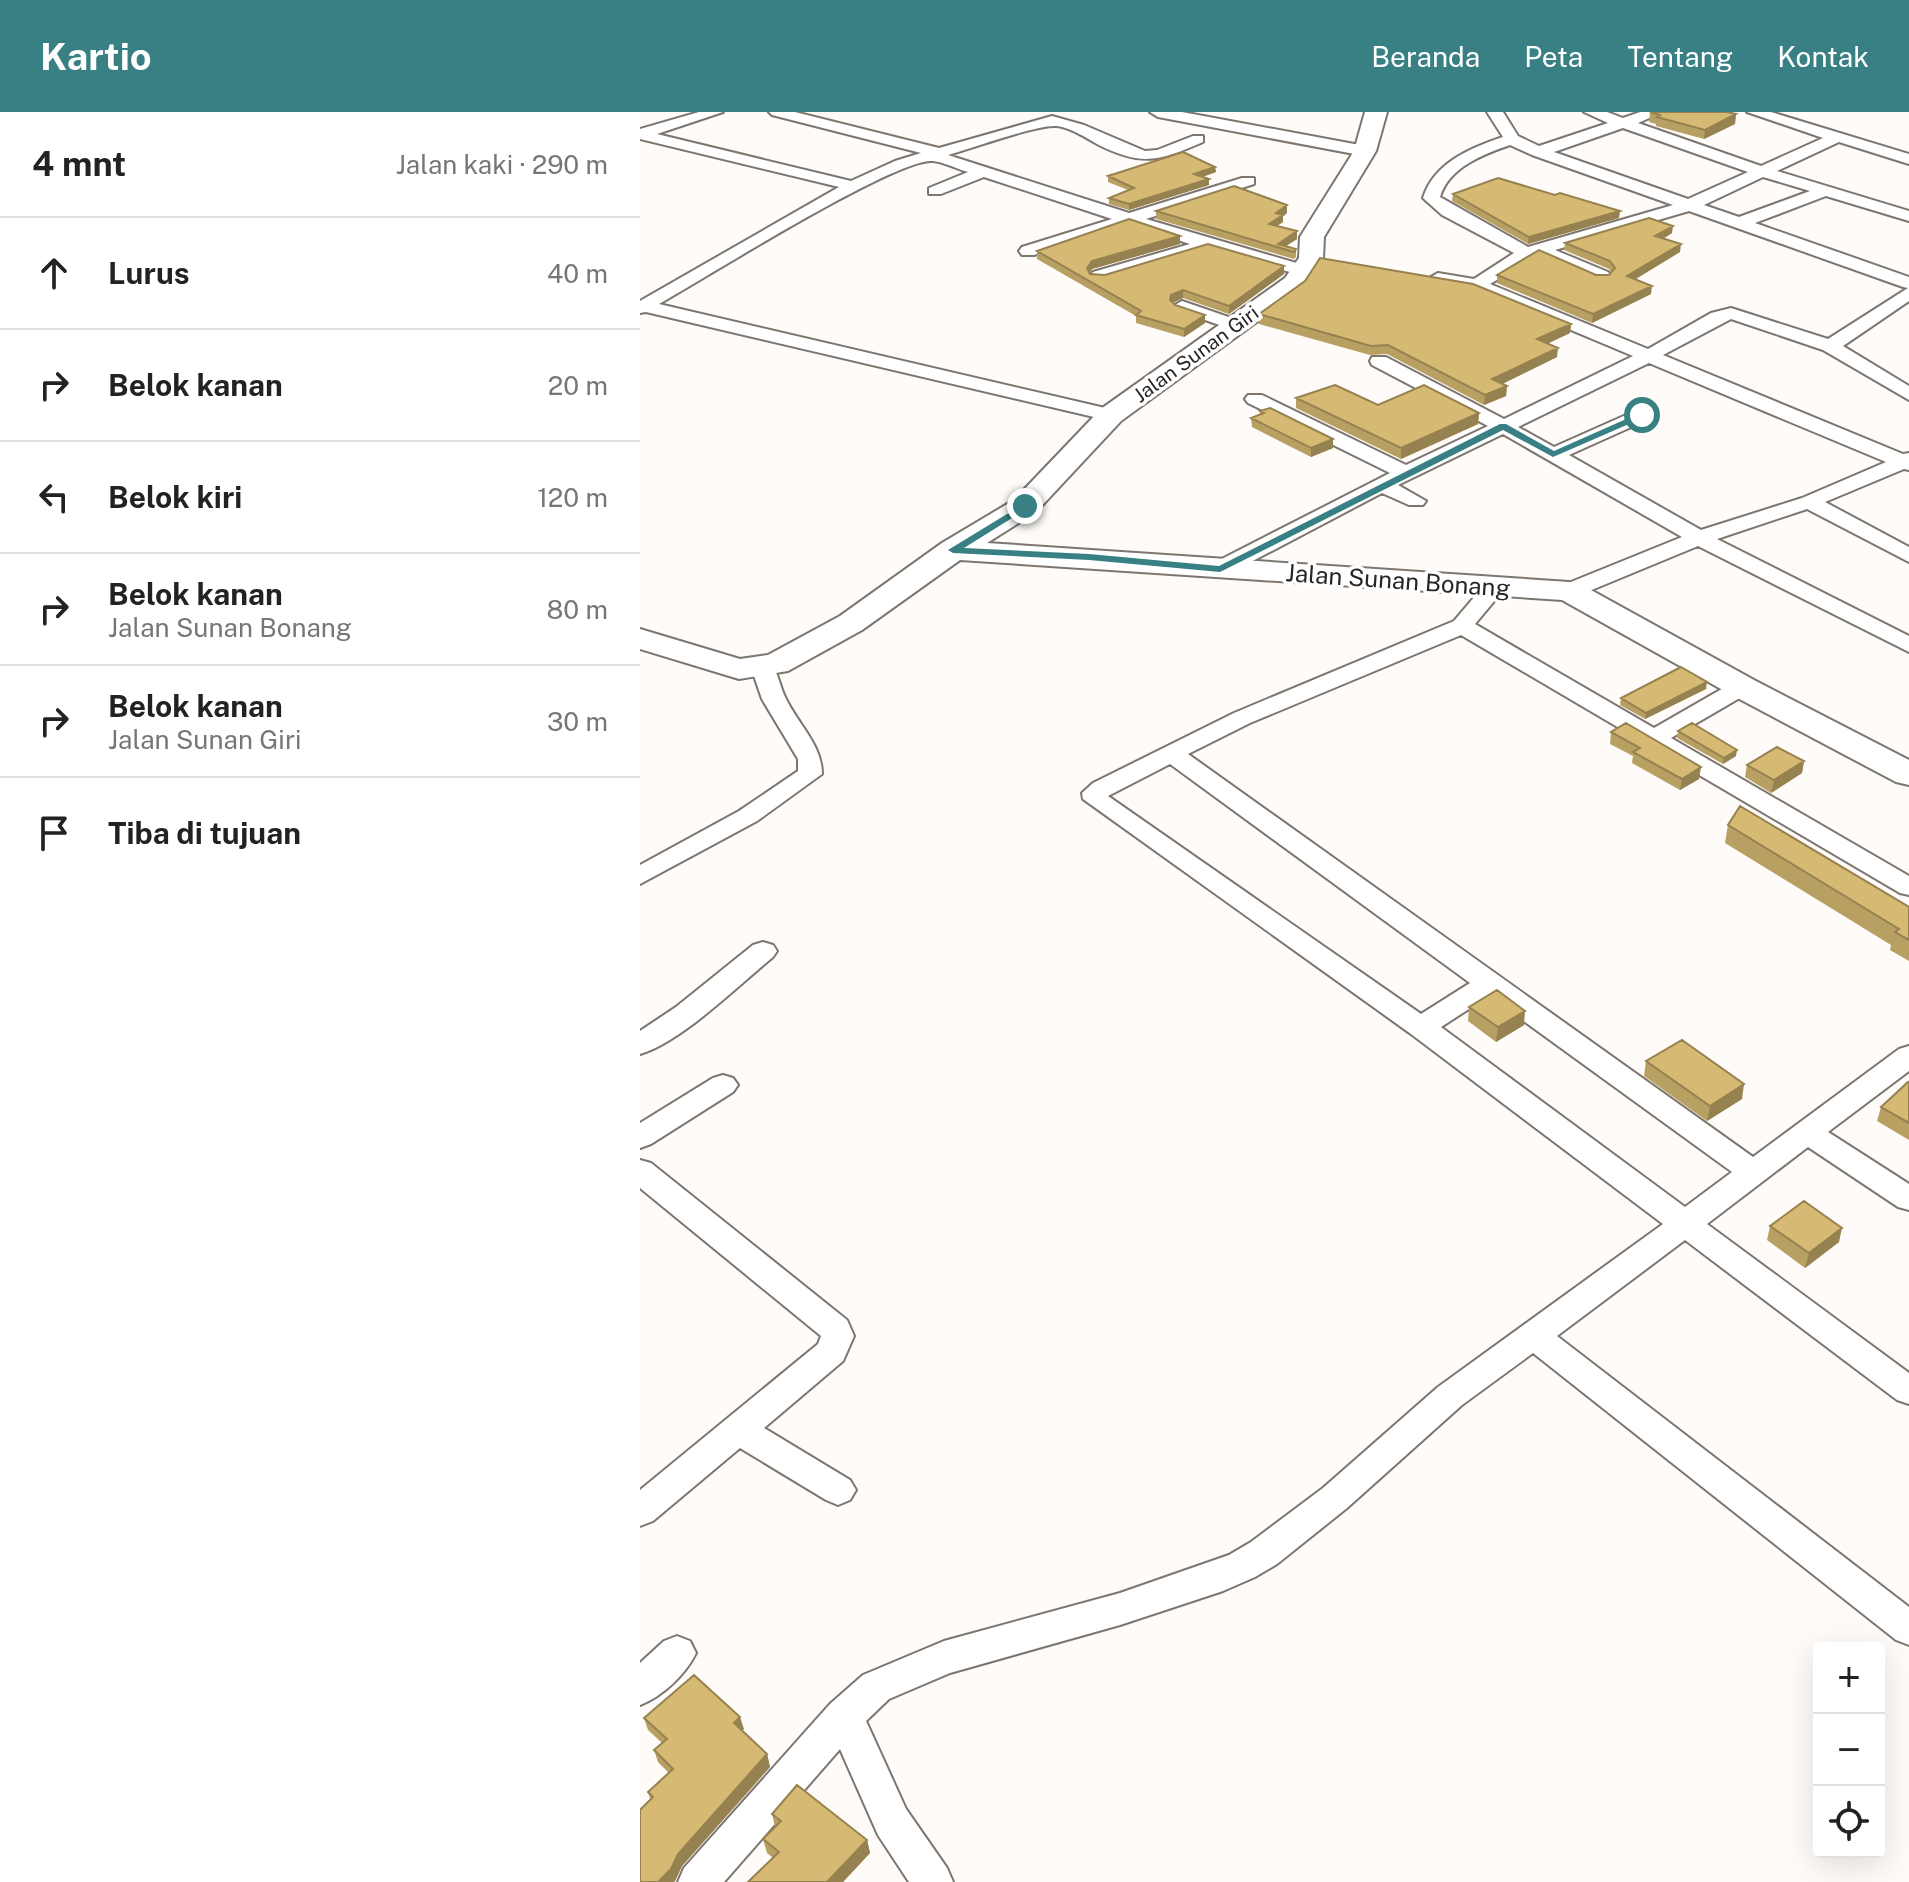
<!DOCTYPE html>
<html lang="id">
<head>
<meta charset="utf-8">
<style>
  body { margin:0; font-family:"Public Sans",sans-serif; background:#f6f6f6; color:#222 }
  .controls { position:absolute; right:24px; bottom:24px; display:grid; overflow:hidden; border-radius:8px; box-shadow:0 8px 32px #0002 }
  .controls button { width:72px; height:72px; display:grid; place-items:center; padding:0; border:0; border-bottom:2px solid #e0e0e0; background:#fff; color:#222; font:40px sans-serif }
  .stop { position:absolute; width:24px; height:24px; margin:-18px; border:6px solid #388083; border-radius:50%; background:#fff }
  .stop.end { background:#388083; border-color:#fff; box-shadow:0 2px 8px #0008 }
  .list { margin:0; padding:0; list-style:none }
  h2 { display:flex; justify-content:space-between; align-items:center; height:104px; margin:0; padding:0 32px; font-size:34px }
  h2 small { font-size:26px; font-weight:400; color:#767676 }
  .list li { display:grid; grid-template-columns:52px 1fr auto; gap:24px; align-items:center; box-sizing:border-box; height:112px; padding:0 32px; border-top:2px solid #e0e0e0 }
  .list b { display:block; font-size:30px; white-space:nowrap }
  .list p { margin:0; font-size:26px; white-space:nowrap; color:#767676 }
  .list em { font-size:26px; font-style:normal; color:#767676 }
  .icon { flex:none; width:44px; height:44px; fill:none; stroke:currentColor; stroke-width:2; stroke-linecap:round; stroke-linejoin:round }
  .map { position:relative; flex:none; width:1269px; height:1770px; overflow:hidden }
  header { display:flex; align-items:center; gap:48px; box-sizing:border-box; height:112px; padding:0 40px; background:#388083; color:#fff }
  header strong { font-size:38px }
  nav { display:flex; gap:44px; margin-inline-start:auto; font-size:28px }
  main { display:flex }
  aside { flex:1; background:#fff }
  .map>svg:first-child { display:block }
</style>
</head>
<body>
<header>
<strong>Kartio</strong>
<nav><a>Beranda</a><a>Peta</a><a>Tentang</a><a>Kontak</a></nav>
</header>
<main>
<aside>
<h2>4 mnt<small>Jalan kaki · 290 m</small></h2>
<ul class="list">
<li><svg class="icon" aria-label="ahead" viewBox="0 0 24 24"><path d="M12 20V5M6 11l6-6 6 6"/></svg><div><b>Lurus</b></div><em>40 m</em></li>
<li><svg class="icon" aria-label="right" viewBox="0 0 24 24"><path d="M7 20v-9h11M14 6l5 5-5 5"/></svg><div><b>Belok kanan</b></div><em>20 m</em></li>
<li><svg class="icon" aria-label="left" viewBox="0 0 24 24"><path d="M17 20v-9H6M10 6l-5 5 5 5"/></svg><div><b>Belok kiri</b></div><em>120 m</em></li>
<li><svg class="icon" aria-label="right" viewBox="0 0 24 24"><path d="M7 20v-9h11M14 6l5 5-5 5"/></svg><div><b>Belok kanan</b><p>Jalan Sunan Bonang</p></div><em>80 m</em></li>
<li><svg class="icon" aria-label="right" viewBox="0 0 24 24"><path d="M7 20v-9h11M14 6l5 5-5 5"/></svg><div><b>Belok kanan</b><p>Jalan Sunan Giri</p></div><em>30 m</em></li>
<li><svg class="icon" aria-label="arrive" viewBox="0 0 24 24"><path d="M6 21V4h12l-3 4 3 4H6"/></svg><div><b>Tiba di tujuan</b></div></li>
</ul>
</aside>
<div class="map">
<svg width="1269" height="1770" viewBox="0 0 1269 1770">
  <rect width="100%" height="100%" fill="#fefbf8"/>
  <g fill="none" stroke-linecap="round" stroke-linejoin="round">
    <g stroke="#7d7670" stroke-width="4">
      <path id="street" d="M59,0H83L17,22L211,69L255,49L281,41L132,3L129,0H155L299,36L412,4L444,13L505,39L517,38L553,24H563V30C519,49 502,55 457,32C445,25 431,16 417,14C398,12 331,37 308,43L489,101L602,66H614V72L506,107L670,155L673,159L664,164L568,137L465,168H453L450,164L453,160L550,132L489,112L394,143H382L379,139L382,135L472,107L344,65L301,82H289V76L328,60C317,57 304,50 293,49C257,45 62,168 19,192L478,299L481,303L478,307L471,309L6,200L0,201V189L199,75L0,27V17Z
        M510,0H542L725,34L733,39L725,44L518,5Z
        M847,0H863L878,24L899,34L968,11L944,0H967L983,6L1000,0H1023L998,11L1121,54L1183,26L1107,0H1131L1269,42V52L1199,30L1137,59L1269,99V109L1186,84L1115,111L1269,165V189L1203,234L1269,274V288L1183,238L1091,207L1023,243L1263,342L1269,341V358L1264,357L1185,390L1269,435V450L1167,397L1077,427L1269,524V540L1058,434L937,484H921L918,479L921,474L1042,425L863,322L758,373L786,389L783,393H769L742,381L588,462H572L569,457L572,452L750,361L608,291L605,287L608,283H622L766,353L848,314L732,253L730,249L732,245H746L864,307L993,244L833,177L792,170L789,166L798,161L834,167L874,141L802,103L783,86C794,51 830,36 863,25ZM983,16L1108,60L1048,87L914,40ZM870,33L892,43L1033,93L888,135L800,85C809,55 844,42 870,33ZM1123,65L1170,79L1099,105L1064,93ZM1049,99L1263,175L1268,176L1188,227L1091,196L1071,201L1008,237L850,172L898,143L956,168H968L971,164L968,160L915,138ZM1009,251L1246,350L1162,386L1061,418L929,343L1009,307L1012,303L1009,299H995L914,335L878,315Z
        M542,189L603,210L606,214L597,219L536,198L533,194Z
        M855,468L866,475L835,512L1014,616L1094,570H1110L1114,575L1110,580L1031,626L1269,764V783L1260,781L821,523L610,611L548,642L1113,1045L1259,937L1269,934V959L1188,1020L1269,1072V1098L1258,1095L1168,1035L1067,1112L1269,1261V1292L1257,1288L1045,1128L917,1224L1269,1495V1533L1256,1528L893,1241L822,1293L707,1396L637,1452L615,1465L583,1479L480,1513L310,1561L249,1587L226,1609L266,1697L307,1756L313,1770H269L238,1723L200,1637L84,1770H38L44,1756L190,1592L223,1563L304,1529L480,1481L589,1443L611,1430L683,1376L798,1275L1023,1112L771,922L443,687L442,681L453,671L594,601L814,509L847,470ZM530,652L830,871L781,902L468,684ZM849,884L1092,1060L1045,1095L801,915Z
        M123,548L131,550C138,561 140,575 146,587C158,612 182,633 182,662L117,709L0,772V753L99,699L158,659V647L122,587L111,555L115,550Z
        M123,830L133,833L137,839L133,845C99,873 41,930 0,942V919L36,895L113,833Z
        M83,963L93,966L98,973L93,980L11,1032L0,1036V1011L73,966Z
        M0,1048L11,1051L207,1208L214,1224L203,1249L124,1316L210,1368L216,1378L210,1388L198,1393L186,1388L100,1336L13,1409L0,1414V1378L178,1232L181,1224L0,1076Z
        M37,1524L50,1529L56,1541C46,1562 22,1585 0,1593V1551L24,1529Z"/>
    </g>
    <g stroke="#7d7670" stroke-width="4">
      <path id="secondary" d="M725,0H747L736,39L684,125L683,146L663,176L481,309L396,400L347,431L929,470L940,472L1114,568L1269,648V673L1256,670L1090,582L922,488L320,448L222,518L148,559L99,567L0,537V517L100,547L128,543L200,504L302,431L374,388L461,297L645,166L659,146L660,125L714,39Z"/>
    </g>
    <use href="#street" fill="#fff" fill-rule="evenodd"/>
    <use href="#secondary" fill="#fff" fill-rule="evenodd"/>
  </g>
  <path fill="#b8a063" d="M1010,0L1096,2L1095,12L1064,27L1016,14V12L1009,10Z
    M575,55L576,60L562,65L569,67V73L489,98L469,92V86L488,78L468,70V64Z
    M813,82L915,83L979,106L888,132L812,89Z
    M516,99L647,101L643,104V110L637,114L657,119V127L646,134L656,137V145L654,147L516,107Z
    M1032,121L1023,127L1040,140L995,167L1011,182L952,211L857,171V163H969L971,160L969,157L924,138L925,131Z
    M540,132L452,157L450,161L465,163L644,162L589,202L543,186L533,191L535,193L565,203V211L544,225L496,211V204L397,147V139Z
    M619,202L931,212L930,221L907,232L917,245L862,272L867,274L866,284L844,293L747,242L730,243L619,212Z
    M656,286L839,301L838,312L761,347L656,296Z
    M620,299L693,336L671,345L612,315L611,306L620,302Z
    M1066,577L1005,607L980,593L981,586Z
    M1038,619L1096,644L1083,652L1037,626Z
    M971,620L1059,667L1040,678L992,651L993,644L970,632Z
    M1164,649L1162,661L1131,681L1105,665L1107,653Z
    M1088,713L1269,795V849L1250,838L1251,833L1085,731Z
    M829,895L884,913L856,930L828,909Z
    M1006,949L1102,987L1067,1009L1004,964Z
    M1269,971V1028L1237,1009L1241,995Z
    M1130,1114L1199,1130L1165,1156L1127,1128Z
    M4,1606L104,1617L102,1619L127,1642L130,1655L42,1754L35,1769L8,1680L29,1661L18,1650L14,1638L22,1631L8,1618Z
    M132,1702L227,1728L230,1741L203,1770H108L133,1746L127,1741L123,1727L135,1715Z"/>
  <path fill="#968250" d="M1096,2L1095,12L1064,27L1065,18Z
    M575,55L576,60L554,68V62Z
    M569,67V73L489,98V92Z
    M647,93V101L643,104V110L629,119V112L636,101Z
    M980,99L979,106L888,132L889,125Z
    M1033,114L1032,121L1014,132L1015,124Z
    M657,119V127L643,136L638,132Z
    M540,124V132L452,157L447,164V156L452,149Z
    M1041,132L1040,140L986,173L987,164Z
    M644,154V162L589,202V194Z
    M1012,174L1011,182L952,211L953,202Z
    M543,178V186L532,191L530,188L531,183Z
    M565,203V211L544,225V217Z
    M931,212L930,221L896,237L897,227Z
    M918,236L917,245L852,277V267Z
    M867,274L866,284L844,293L845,283Z
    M839,301L838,312L761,347V336Z
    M693,327V336L671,345V336Z
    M1067,570L1066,577L1005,607L1006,601Z
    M1097,638L1096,644L1083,652L1084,646Z
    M1164,649L1162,661L1131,681L1134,668Z
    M1061,655L1059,667L1040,678L1042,667Z
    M885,899L884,913L856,930L858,915Z
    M1104,972L1102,987L1067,1009L1070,994Z
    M1202,1116L1199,1130L1165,1156L1169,1141Z
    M100,1605L104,1617L97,1623L94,1611Z
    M127,1642L130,1655L42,1754L35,1769L34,1770H18L38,1742Z
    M227,1728L230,1741L203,1770H187Z"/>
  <path fill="#d6ba73" stroke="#968250" stroke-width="2" d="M1010,0H1087L1096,2L1065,18L1017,5L1020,3Z
    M543,40L575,55L554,62L569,67L489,92L469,86L494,76L468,64Z
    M858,66L915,83L920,81L980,99L889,125L813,82Z
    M594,74L647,93L636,101L643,103L629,112L657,119L638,132L656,137L654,140L516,99Z
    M1009,106L1033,114L1015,124L1041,132L987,164L1012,174L953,202L857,163L899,138L956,163H969L975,156L970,149L925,131Z
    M489,107L540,124L452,149L447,156L450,162L465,163L568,132L644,154L589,194L543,178L531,183L530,188L535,193L565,203L544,217L496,203L501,199L397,139Z
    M680,146L833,172L931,212L897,227L918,236L852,267L867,274L845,283L748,233L731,234L619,202L665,169Z
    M695,273L738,293L784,273L839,301L761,336L656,286Z
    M630,296L693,327L671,336L611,306L624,301L620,299Z
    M1041,555L1067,570L1006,601L981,586Z
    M986,611L1061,655L1042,667L993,640L1000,636L971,620Z
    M1052,611L1097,638L1084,646L1038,619Z
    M1137,635L1164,649L1134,668L1107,653Z
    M1100,694L1269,795V828L1255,820L1259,817L1088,713Z
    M857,878L885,899L858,915L829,895Z
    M1042,928L1104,972L1070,994L1006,949Z
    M1268,970L1269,971V1011L1241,995Z
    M1164,1089L1202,1116L1169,1141L1130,1114Z
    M54,1563L100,1605L94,1611L127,1642L38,1742L31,1757L18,1770H0V1698L13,1685L8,1680L33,1657L14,1638L27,1627L4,1606Z
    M157,1673L227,1728L187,1770H108L139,1740L123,1727L141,1709L132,1702Z"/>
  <path fill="#388083" d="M1002,300L1005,305L913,345L863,318L580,460L449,448L313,441L308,438L385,391L388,396L324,436L449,442L579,454L860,312H866L914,339Z"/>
  <g text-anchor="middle" stroke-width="7" stroke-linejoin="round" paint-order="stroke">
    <g font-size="20" fill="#282523" stroke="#fff">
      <text transform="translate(556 242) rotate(-36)" y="7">Jalan Sunan Giri</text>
    </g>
    <g font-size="24" fill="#282523" stroke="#fff">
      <text transform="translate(758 469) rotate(4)" y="8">Jalan Sunan Bonang</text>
    </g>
  </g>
</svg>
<div class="controls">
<button>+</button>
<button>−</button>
<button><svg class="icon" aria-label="locate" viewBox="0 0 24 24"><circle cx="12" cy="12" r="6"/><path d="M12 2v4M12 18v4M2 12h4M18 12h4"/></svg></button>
</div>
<div class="stop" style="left:1002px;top:303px"></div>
<div class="stop end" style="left:385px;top:394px"></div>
</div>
</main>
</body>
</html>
